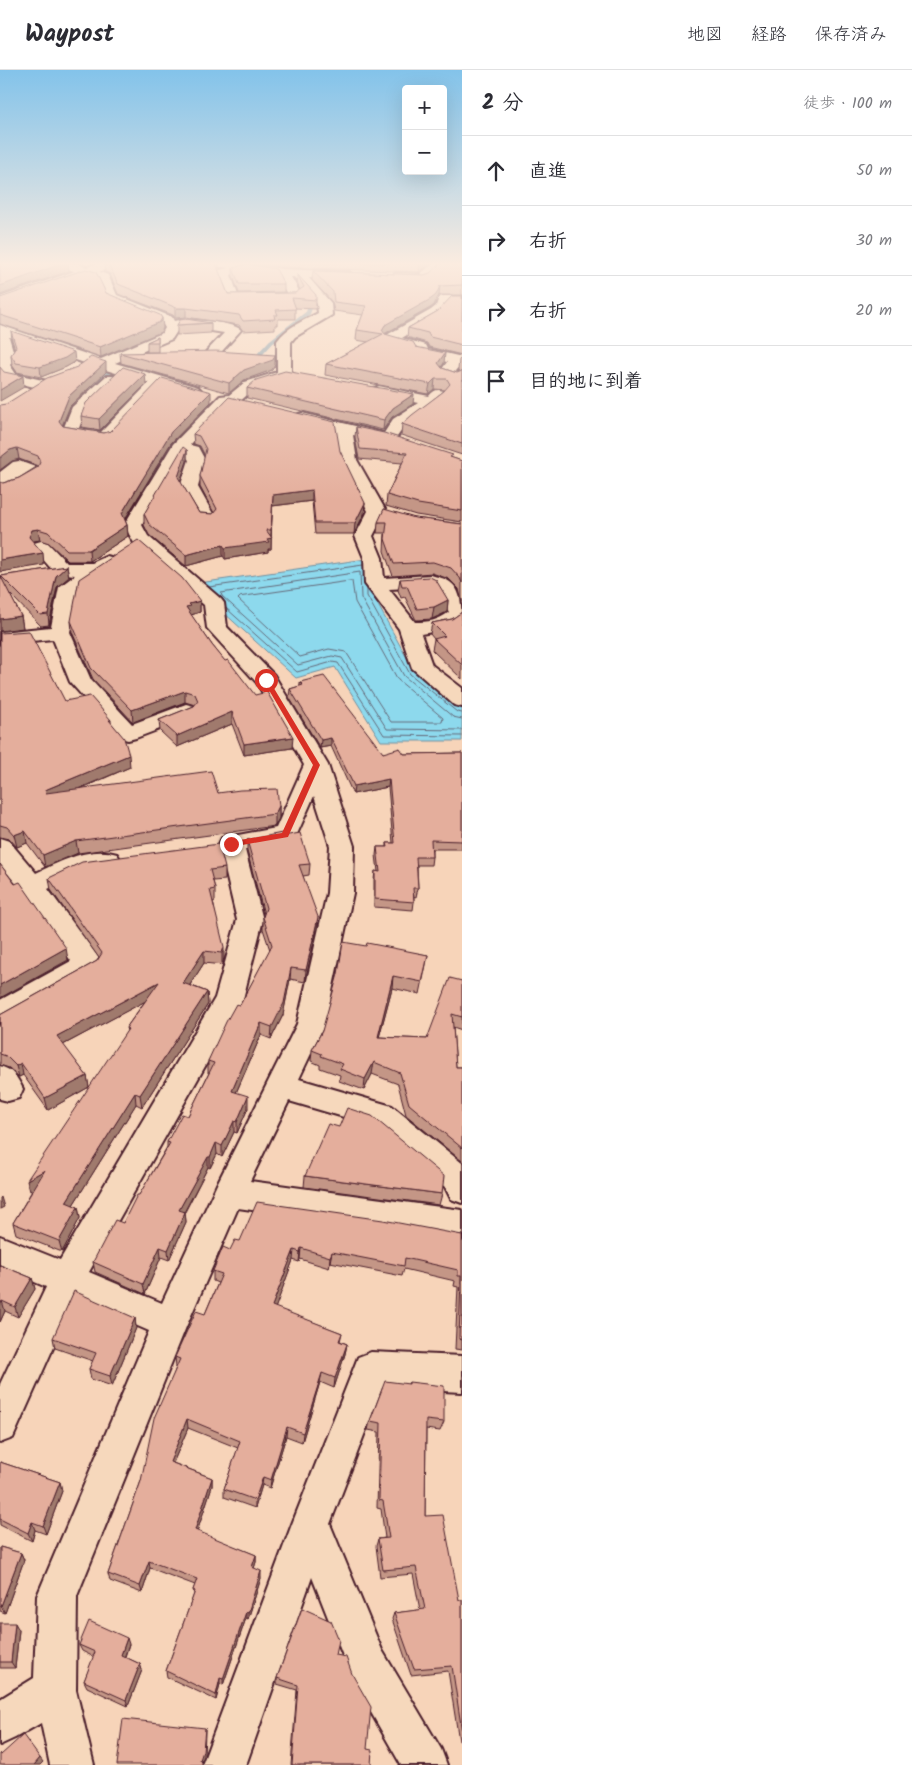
<!DOCTYPE html>
<html lang="ja">
<head>
<meta charset="utf-8">
<style>
  body { margin:0; font-family:Kalam,"Klee One",sans-serif; background:#f2f2f3; color:#2b2b33 }
  .controls { position:absolute; right:15px; top:15px; display:grid; overflow:hidden; border-radius:5px; box-shadow:0 5px 20px #0002 }
  .controls button { width:45px; height:45px; display:grid; place-items:center; padding:0; border:0; border-bottom:1px solid #e1e1e2; background:#fff; color:#2b2b33; font:25px sans-serif }
  .stop { position:absolute; width:15px; height:15px; margin:-11px; border:4px solid #d93025; border-radius:50%; background:#fff }
  .stop.end { background:#d93025; border-color:#fff; box-shadow:0 1px 5px #0008 }
  .list { margin:0; padding:0; list-style:none }
  h2 { display:flex; justify-content:space-between; align-items:center; height:65px; margin:0; padding:0 20px; font-size:21px }
  h2 small { font-size:16px; font-weight:400; color:#7c7c81 }
  .list li { display:grid; grid-template-columns:32px 1fr auto; gap:15px; align-items:center; box-sizing:border-box; height:70px; padding:0 20px; border-top:1px solid #e1e1e2 }
  .list b { display:block; font-size:19px; white-space:nowrap }
  .list em { font-size:16px; font-style:normal; color:#7c7c81 }
  .icon { flex:none; width:28px; height:28px; fill:none; stroke:currentColor; stroke-width:2; stroke-linecap:round; stroke-linejoin:round }
  .map { position:relative; flex:none; width:462px; height:1695px; overflow:hidden }
  header { display:flex; align-items:center; gap:30px; box-sizing:border-box; height:70px; padding:0 25px; background:#fff; border-bottom:1px solid #e1e1e2 }
  header strong { font-size:24px }
  nav { display:flex; gap:28px; margin-inline-start:auto; font-size:18px }
  main { display:flex }
  aside { flex:1; background:#fff }
  .map>svg:first-child { display:block }
</style>
</head>
<body>
<header>
<strong>Waypost</strong>
<nav><a>地図</a><a>経路</a><a>保存済み</a></nav>
</header>
<main>
<div class="map">
<svg width="462" height="1695" viewBox="0 0 462 1695">
  <rect width="100%" height="100%" fill="#f7d4b9"/>
  <filter id="ink" filterUnits="userSpaceOnUse"><feTurbulence type="fractalNoise" baseFrequency=".02" numOctaves="2"/><feDisplacementMap in="SourceGraphic" scale="10" xChannelSelector="R" yChannelSelector="G"/><feConvolveMatrix kernelMatrix="1 2 1 2 8 2 1 2 1" color-interpolation-filters="sRGB"/></filter>
  <g filter="url(#ink)">
    <path fill="#8dd9ed" stroke="#728f9f" d="M373,488L372,524L414,601L462,639V671H381L335,597L296,608L192,514Z"/>
    <g fill="none" stroke-linecap="round" stroke-linejoin="round">
      <path stroke="#656979" stroke-width="1" d="M352,511L355,532L398,610L443,648L442,652H391L346,582L329,579L300,587L238,529L240,527Z
        M209,517L363,495
        M367,519V526L410,604L457,642L462,643
        M226,538L297,602L332,592L338,593L384,665L462,666
        M462,649L453,647L404,606L361,528L360,502L221,523L222,526L298,595L332,586L342,588L387,659L462,660"/>
      <path stroke="#728f9f" stroke-width="4.5" d="M256,292L260,284L271,272L308,243L312,231
        M91,320L118,294L131,292
        M58,364L74,337"/>
      <g stroke="#4a1f2b" stroke-width="4">
        <path id="minor" d="M58,193H76L108,205L117,225L172,247L174,251C185,248 234,252 241,260L214,290H178L176,287L178,284L205,283L224,263L186,257L179,258L172,269L115,293L198,317L201,320L198,323L193,325L162,316L111,370L105,372L64,365L62,362L72,337L106,306H116L118,309L85,342L79,358L101,362L149,313L96,297L9,267L15,287L10,295L16,304L47,311L50,314L47,317L42,319L6,310L0,302V255L101,289L162,263L165,258L162,253L107,231L98,210L60,196Z
          M215,193H248L282,199L349,202L355,206L349,210L309,208L331,233L332,245L295,267L291,272V301L294,304L292,307L255,318L237,334L228,335L190,375L198,377L205,390L198,417L216,449L213,453L207,454L201,453L180,417L189,390L183,384L142,455L148,466L221,529L224,533L227,557L274,605L328,695L354,776L353,823L325,954L299,1009L392,1036L462,1093V1133L451,1129L445,1117L371,1055L289,1031L250,1111L462,1140V1170L238,1138L186,1257L77,1526L76,1620L94,1695H50L41,1653L15,1668L0,1675V1629L34,1608L37,1526L149,1261L75,1229L13,1368L0,1373V1314L46,1217L0,1197V1166L60,1190L215,928L237,850L219,774L222,768L276,758L304,695L257,613L207,558L204,535L134,473L124,455L173,374L220,326L229,325L245,312L277,302V271C287,257 303,251 318,243L317,234L294,207H291L302,226L295,231L228,232L218,203L219,200L229,198L217,196ZM247,201L277,206L287,224L238,225L231,205ZM314,726L330,776L327,823L297,954L218,1112L162,1233L89,1202L243,929L263,850L245,780L294,771Z
          M434,193H448L428,211H396L390,207L396,203L420,204Z
          M444,226H462V234H450C446,248 414,261 402,268L426,275L428,279L462,287V293L455,301L461,304L462,309L456,311L441,306L439,303L447,292L415,285L413,280L385,272L383,269L385,266L431,240L436,236L439,227Z
          M379,316L429,326C434,320 437,319 444,321L447,324C433,343 410,347 397,367L398,369L396,372L390,374L353,365L357,390L386,441L373,466L382,488L384,508L431,505C437,507 445,508 450,512C462,520 462,540 461,552L450,559L421,564L432,595L462,618V637L454,635L412,598L399,559L365,514L364,488L355,466L368,441L341,390L336,361L296,351L294,348L296,345L302,343L384,363L393,349L418,333L374,324L371,321L374,318ZM429,517L436,520L449,542C438,551 428,552 415,552L389,519Z
          M19,391L38,398L40,402L38,406C27,413 14,425 0,422V402L13,392Z
          M41,471L48,473L67,493H92L107,486L114,488L116,492L114,496L78,520L70,562L91,610L132,654L186,634L194,636L197,641L194,646L136,668L128,670L120,668L70,612L53,569L0,574V562L51,557L59,517L75,505L55,503L32,477L34,473Z
          M0,768L9,771L36,803C60,792 89,776 117,784L121,790L117,796L83,802L48,819L98,887L102,894L98,901L10,951L0,954V930L71,891L23,822L0,794Z
          M0,996C13,1000 17,1007 23,1019L19,1028L8,1031L0,1029Z
          M371,1282L462,1286V1322L382,1318L330,1454L382,1580L441,1679L447,1695H401L352,1609L312,1507L246,1695H202L292,1454L353,1300L358,1287Z"/>
      </g>
      <g stroke="#4a1f2b" stroke-width="3">
        <path id="major" d="M98,193H117L116,196L0,236V227Z"/>
      </g>
      <use href="#minor" fill="#f6d8bc" fill-rule="evenodd"/>
      <use href="#major" fill="#f6d8bc" fill-rule="evenodd"/>
    </g>
    <path fill="#c49686" stroke="#4a1f2b" d="M104,193H219L218,199L228,224L295,223L300,220L297,213V204L316,230V239L295,238V249H278V255H275V259L243,261L239,255L186,247L175,248L173,245L118,224L110,204L105,202Z
      M260,193H431L419,202L282,197Z
      M462,193V225H439L434,235L430,238L385,264L416,277L444,293L441,297L442,298L457,303L460,302L458,300L459,290L462,287V385L401,365L402,354L445,320L434,319L428,324L325,305L326,294L368,272L356,270L357,260L363,245L334,241L332,232L312,210L313,201L424,205Z
      M233,198L284,214V222L239,223L233,206Z
      M106,223L163,258L161,262L101,287L0,254V228Z
      M462,226V285L429,277L427,273L407,267L408,258L438,241Z
      M211,253V263L177,265V255Z
      M11,261L75,292L66,297L41,307L17,302L12,295L11,285L15,279L12,270Z
      M158,267V282H147V272Z
      M120,283L275,295L272,300L244,310L229,323L121,293Z
      M106,302L70,336L62,356L104,363L211,332L171,373L125,450L127,455L128,466L90,491H68L49,473L40,470L34,471L33,472L44,495L3,413L19,408L38,396L19,389L12,391L6,334Z
      M146,314L100,360L82,357L81,346Z
      M247,318L413,334L392,347L383,360L247,328Z
      M356,357L462,391V452L416,445L386,436L387,425L402,393L359,389L355,367Z
      M193,364L340,381L364,444L354,464H315L312,431L272,436L271,479H268V482L225,489L223,486L186,496L149,465L144,455V444L187,380V391L180,411L199,443L213,444L214,443L200,417V406L205,386L200,376L194,374Z
      M415,448L462,454V532L459,519L449,509L432,503L393,506L384,481L385,463H377L378,452Z
      M67,496L69,507L57,517L49,555L41,556L9,523L21,546L23,558L0,561V505L2,508L1,506Z
      M400,509L448,530L447,542L432,549L416,550L405,527L401,528L398,520Z
      M200,531V542L191,545L212,575L292,678L244,685L232,654L177,677L160,661L159,650L194,636L195,635L185,632L133,652L93,609L72,562L71,551Z
      M462,542V609L432,580L434,569L430,564L432,553L452,549Z
      M0,563L65,631L111,650V653L130,697L80,719L218,723L279,736V748L275,756L78,783L45,797L27,773L17,777L10,769L0,767Z
      M300,612L383,683L404,684L462,683V779H432V787L431,795H417L418,818L416,827L414,826V832L413,840L374,837V810L375,801L378,802L376,785L377,777H387V773H393L388,717L353,724L331,676L320,678L289,627L290,619L300,616Z
      M283,766L310,794L309,805L303,806L317,858L305,912L290,909L283,945L271,969L261,965L236,1023L248,1038L237,1063L234,1062L222,1087L217,1084L210,1098L208,1097L185,1142L186,1152L169,1190L161,1187L145,1224L95,1202L93,1192L123,1153L167,1077V1072L188,1046L209,1003H208V991L240,935L270,880L263,859V847L264,844L247,781V770Z
      M225,798V810L213,811L215,819V831L213,832L224,888L222,895L204,893L190,915L207,922L208,934L142,1037L136,1034L73,1135L78,1137L80,1148L62,1182L16,1164L13,1153L33,1119L30,1121L127,961L126,958L145,931L63,975L87,1006L89,1017L48,1040L23,1005L19,1007L9,998L0,995V945L97,891L99,888L51,820L49,808Z
      M366,876L428,885L420,924L392,918L379,967L427,969L462,911V960L453,957L456,997H462V1091L406,1045L398,1014L372,1004L364,1020L339,1011L340,1005L320,998V995L311,991L312,980Z
      M305,1106L442,1124L439,1135L304,1117Z
      M462,1165V1280L455,1279L458,1217L454,1216L455,1211L404,1199L402,1206L330,1192L329,1198L300,1189L299,1192L293,1190L275,1238L342,1263L340,1271L347,1274L345,1284L334,1318L320,1312L302,1372L286,1366L270,1418L262,1415L255,1438L224,1427V1419L238,1378L188,1358L173,1393L212,1408V1416L197,1462L256,1485V1492L254,1498L261,1508L248,1549L246,1548L223,1615L220,1614L216,1630L167,1607L166,1601L194,1524L193,1520L195,1515L150,1498L142,1523L110,1511L108,1504L141,1411L176,1297L175,1287L205,1244L218,1213L213,1211V1201L230,1180L240,1171Z
      M0,1195L32,1208L35,1219L18,1247L5,1241L0,1252Z
      M135,1248L136,1258L112,1316L91,1309L89,1299L93,1291L55,1278L53,1268Z
      M409,1312L444,1352L440,1361L426,1359L425,1446L459,1530H462V1671H459L448,1601L411,1605L392,1549L394,1543L420,1540L413,1504L380,1507L376,1476L378,1469L385,1468L381,1439L377,1438L379,1362L368,1360L370,1351L408,1314Z
      M0,1392L60,1412L62,1421L46,1464L35,1460L32,1471L0,1455Z
      M0,1477L21,1483L24,1490L5,1543L0,1541Z
      M0,1553L19,1560L15,1598H0Z
      M129,1574L125,1587L140,1594L142,1600L128,1636L87,1617L84,1611L94,1587L82,1581L79,1575Z
      M336,1585L367,1679L371,1695H291L297,1620L277,1614V1608Z"/>
    <path fill="#a07a6d" stroke="#4a1f2b" d="M64,193H68L69,201L0,225V216Z
      M420,193H431L419,202Z
      M440,216L439,225L434,235L430,238L384,264L382,260L385,255Z
      M175,238H186V247L175,248Z
      M162,248L163,258L161,262L101,287L100,277Z
      M74,282L75,292L66,297L41,307L40,297Z
      M445,283L444,293L437,303L438,293Z
      M275,285V295L272,300L244,310L229,323V313L244,300Z
      M106,292V302L70,336L60,361L59,351L69,326Z
      M145,304L146,314L100,360L99,349Z
      M23,306L24,317L0,331V320Z
      M435,309L434,319L428,324L430,314Z
      M211,322V332L171,373L122,454V443L171,362Z
      M414,324L413,334L392,347L383,360L384,350L393,338Z
      M17,378L19,389L12,391L0,400V388L10,380Z
      M187,380V391L178,418V407Z
      M312,420V431L272,436L271,479H268V482L225,489V478L271,468L273,425Z
      M365,433L364,444L354,464L355,453Z
      M127,455L128,466L90,491L89,480Z
      M38,459L40,470L34,471L31,478L29,467L32,460Z
      M223,475V486L186,496V485Z
      M43,483L44,495L0,502V490Z
      M67,496L69,507L57,517L49,555L48,544L56,506Z
      M448,530L447,542L432,549L434,537Z
      M200,531V542L191,545L186,537L189,534Z
      M21,546L23,558L0,561V549Z
      M185,621V632L133,652L132,640Z
      M232,642V654L177,677V666Z
      M293,667L292,678L244,685V674Z
      M331,668V676L320,678L321,670Z
      M129,685L130,697L47,732L45,720Z
      M389,709L388,717L353,724L354,716Z
      M279,736V748L275,756V744Z
      M25,761L27,773L17,777L14,765Z
      M76,771L78,783L45,797L43,785Z
      M318,847L317,858L305,912L306,900Z
      M224,877V888L222,895V883Z
      M66,878L68,890L0,928V915Z
      M204,881V893L184,924L183,913Z
      M291,898L290,909L283,945L271,969L272,957Z
      M393,906L392,918L376,979L378,967Z
      M159,912V924L59,977L57,966Z
      M207,922L208,934L142,1037L140,1025Z
      M261,953V965L232,1032V1021Z
      M374,992L372,1004L364,1020L365,1009Z
      M21,993L23,1005L19,1007L16,996Z
      M87,1006L89,1017L48,1040L45,1028Z
      M135,1023L136,1034L68,1143L66,1132Z
      M248,1026V1038L237,1063V1052Z
      M234,1051V1062L222,1087V1076Z
      M216,1073L217,1084L210,1098V1087Z
      M208,1087V1097L180,1150L179,1140Z
      M45,1100L47,1111L30,1121L27,1110Z
      M1,1127L4,1137L0,1139V1128Z
      M78,1137L80,1148L62,1182L59,1171Z
      M185,1142L186,1152L169,1190L168,1180Z
      M160,1177L161,1187L145,1224L143,1214Z
      M301,1178L300,1189L299,1192L300,1182Z
      M294,1180L293,1190L272,1247V1236Z
      M332,1182L330,1192L329,1198L330,1187Z
      M32,1208L35,1219L18,1247L15,1237Z
      M2,1231L5,1241L0,1252V1235Z
      M135,1248L136,1258L112,1316L110,1306Z
      M347,1274L345,1284L334,1318L335,1308Z
      M322,1303L320,1312L302,1372L303,1363Z
      M187,1349L188,1358L170,1400V1392Z
      M287,1357L286,1366L270,1418L271,1410Z
      M263,1407L262,1415L255,1438V1430Z
      M212,1408V1416L195,1468V1460Z
      M60,1412L62,1421L46,1464L43,1456Z
      M32,1452L35,1460L32,1471L28,1463Z
      M21,1483L24,1490L5,1543L1,1536Z
      M256,1485V1492L252,1505V1497Z
      M149,1491L150,1498L142,1523L140,1516Z
      M261,1501V1508L248,1549V1543Z
      M246,1542V1548L223,1615V1609Z
      M15,1553L19,1560L15,1598L11,1592Z
      M127,1568L129,1574L123,1591L121,1585Z
      M140,1594L142,1600L128,1636L126,1630Z
      M220,1608V1614L216,1630V1625Z
      M205,1658V1663L204,1686L200,1694V1690Z
      M40,1688L43,1692L40,1695H34Z"/>
    <path fill="#e4ae9c" stroke="#4a1f2b" d="M0,193H64L0,216Z
      M105,193H217L216,194L228,224L295,223L304,217L297,204L316,225V230L292,228L296,239L276,240L278,245H274L275,249L243,251L239,245L186,238H175L172,236L118,214L109,195Z
      M441,193H462V215L440,216L436,225L431,229L385,255L382,260L385,264L413,272L416,277L445,283L438,293L442,298L457,303L462,301V374L402,354L412,345L444,321L450,314L447,309H435L430,314L326,294L383,264L357,260L366,236L334,232L333,222L313,201L424,205L430,203Z
      M247,194L276,199L284,214H239L233,198Z
      M86,199L96,202L106,223L160,245L162,248L160,252L100,277L0,245V228Z
      M452,226H462V275L430,267L428,263L408,258L438,241Z
      M186,249L211,253L177,255L180,250Z
      M11,261L74,282L65,288L40,297L16,293L11,285L16,277Z
      M158,267V272H147Z
      M216,281L275,285L273,290L244,300L229,313L120,283Z
      M91,287L106,292L69,326L59,351L63,356L104,363L111,361L162,308L211,322L171,362L122,443L127,455L89,480H67L48,462L38,459L32,460L29,467L43,483L0,490V412L3,413L19,408L38,397L40,392L38,386L17,378L10,380L0,388V335L6,334L47,308L77,297Z
      M0,297L4,302L23,306L0,320Z
      M123,297L145,304L99,349L81,346L86,333Z
      M285,301L414,324L393,338L384,350L247,318L256,310Z
      M229,327L335,352L340,381L365,433L355,453H315L312,420L273,425L271,460H266L272,468L267,469L269,472L225,478L223,475L186,485L149,454L144,444L183,377L187,380L178,407L199,443L213,444L217,439L200,406L206,379L199,366L193,364Z
      M356,357L384,363L453,385L450,387L462,391V441L418,434L387,425L407,383L360,379Z
      M384,439L415,448L462,454V513L460,508L451,498L433,492L394,494L385,469L387,452H378Z
      M138,470L182,508L200,531L189,534L191,536L186,537L212,575L225,591L228,590L255,625L267,622L293,667L244,674L232,642L177,666L159,650L194,636L198,631L195,624L185,621L132,640L91,598L71,551L79,509Z
      M67,496L56,506L48,544L40,545L1,506Z
      M0,505L21,546L0,549Z
      M430,507L436,510L448,530L434,537L417,539L407,516H402L400,509Z
      M462,542V595L434,569L445,566L432,553L452,549Z
      M29,561L65,631L90,626L111,650H109L124,668L129,685L45,720L46,723L211,701L218,723L240,720L277,719L279,736L275,744L76,771L43,785L25,761L14,765L7,757L0,755V563Z
      M324,606L383,683L400,678L404,684L462,683V771L431,770L432,787H416L418,818H413L414,832L375,829V801L380,802L377,777H388L387,773H395L389,709L354,716L331,668L321,670L290,619L303,615L300,612Z
      M282,763L283,766L300,763L310,794L299,795L318,847L306,900L291,898L284,933L272,957L261,953L232,1021L248,1026L237,1052L234,1051L222,1076L216,1073L210,1087H208L179,1140L185,1142L168,1180L160,1177L143,1214L93,1192L115,1150L123,1153L137,1125H139L170,1073L167,1072L182,1044L188,1046L214,993L208,991L226,952L236,934L240,935L272,875L263,847L266,838L247,770Z
      M219,774L225,798L210,800L215,819L210,820L224,877L222,883L204,881L183,913L207,922L140,1025L135,1023L66,1132L78,1137L59,1171L13,1153L45,1100L27,1110L128,959L126,958L159,912L57,966L87,1006L45,1028L21,993L16,996L6,986L0,984V945L97,891L102,883L49,808L82,792Z
      M0,794L15,814L20,812L66,878L0,915Z
      M343,872L366,876L367,873L428,885L422,912L393,906L378,967L427,969L450,908L462,911V947L452,944L456,997H462V1078L409,1034L400,1003L374,992L365,1009L340,999L343,994L321,986L322,984L312,980L322,961L338,904Z
      M347,1038L372,1046L444,1106L442,1124L305,1106L328,1054L339,1057Z
      M257,1132L383,1150L462,1165V1270L459,1269L461,1206H458V1200L405,1188L404,1196L332,1182L330,1187L301,1178L300,1182L294,1180L272,1236L342,1263L339,1271L347,1274L335,1308L322,1303L303,1363L287,1357L271,1410L263,1407L255,1430L224,1419L240,1371L187,1349L170,1392L212,1408L195,1460L256,1485L252,1497L261,1501L248,1543L246,1542L223,1609L220,1608L216,1625L166,1601L195,1521L193,1520L197,1509L149,1491L140,1516L108,1504L141,1411L154,1348L180,1289L175,1287L196,1241L205,1244L222,1204L213,1201L223,1177L230,1180L235,1170L240,1171Z
      M0,1195L32,1208L15,1237L2,1231L0,1235Z
      M74,1221L135,1248L110,1306L89,1299L96,1283L53,1268Z
      M385,1311L409,1314V1312L444,1316V1352L426,1350L425,1446L443,1445L459,1530H462V1662L452,1596L414,1599L394,1543L425,1539L416,1497L383,1500L378,1469L389,1468L383,1431L379,1430L381,1353L370,1351Z
      M0,1392L60,1412L43,1456L32,1452L28,1463L0,1449Z
      M0,1477L21,1483L1,1536H0Z
      M302,1538L331,1551L339,1570L336,1585L346,1587L352,1604L371,1637L367,1679L372,1680L371,1695H292L298,1615L277,1608Z
      M89,1551L127,1568L121,1585L140,1594L126,1630L84,1611L95,1582L79,1575Z
      M0,1553H15L11,1592H0Z
      M123,1649L205,1658L203,1681L200,1690L202,1692V1695H117Z
      M23,1665L40,1688L34,1695H0V1683L1,1685Z"/>
  </g>
  <linearGradient id="sky" x2="0" y2="1"><stop stop-color="#83c3ea"/><stop offset="0.45" stop-color="#fbece0"/><stop offset="1" stop-color="#fbece0" stop-opacity="0"/></linearGradient>
  <rect width="462" height="431" fill="url(#sky)"/>
  <path fill="#d93025" d="M264,608L269,610L320,695L288,767L231,777L228,776V772L282,763L313,695L263,610Z"/>
</svg>
<div class="controls">
<button>+</button>
<button>−</button>
</div>
<div class="stop" style="left:266px;top:610px"></div>
<div class="stop end" style="left:231px;top:774px"></div>
</div>
<aside>
<h2>2 分<small>徒歩 · 100 m</small></h2>
<ul class="list">
<li><svg class="icon" aria-label="ahead" viewBox="0 0 24 24"><path d="M12 20V5M6 11l6-6 6 6"/></svg><div><b>直進</b></div><em>50 m</em></li>
<li><svg class="icon" aria-label="right" viewBox="0 0 24 24"><path d="M7 20v-9h11M14 6l5 5-5 5"/></svg><div><b>右折</b></div><em>30 m</em></li>
<li><svg class="icon" aria-label="right" viewBox="0 0 24 24"><path d="M7 20v-9h11M14 6l5 5-5 5"/></svg><div><b>右折</b></div><em>20 m</em></li>
<li><svg class="icon" aria-label="arrive" viewBox="0 0 24 24"><path d="M6 21V4h12l-3 4 3 4H6"/></svg><div><b>目的地に到着</b></div></li>
</ul>
</aside>
</main>
</body>
</html>
